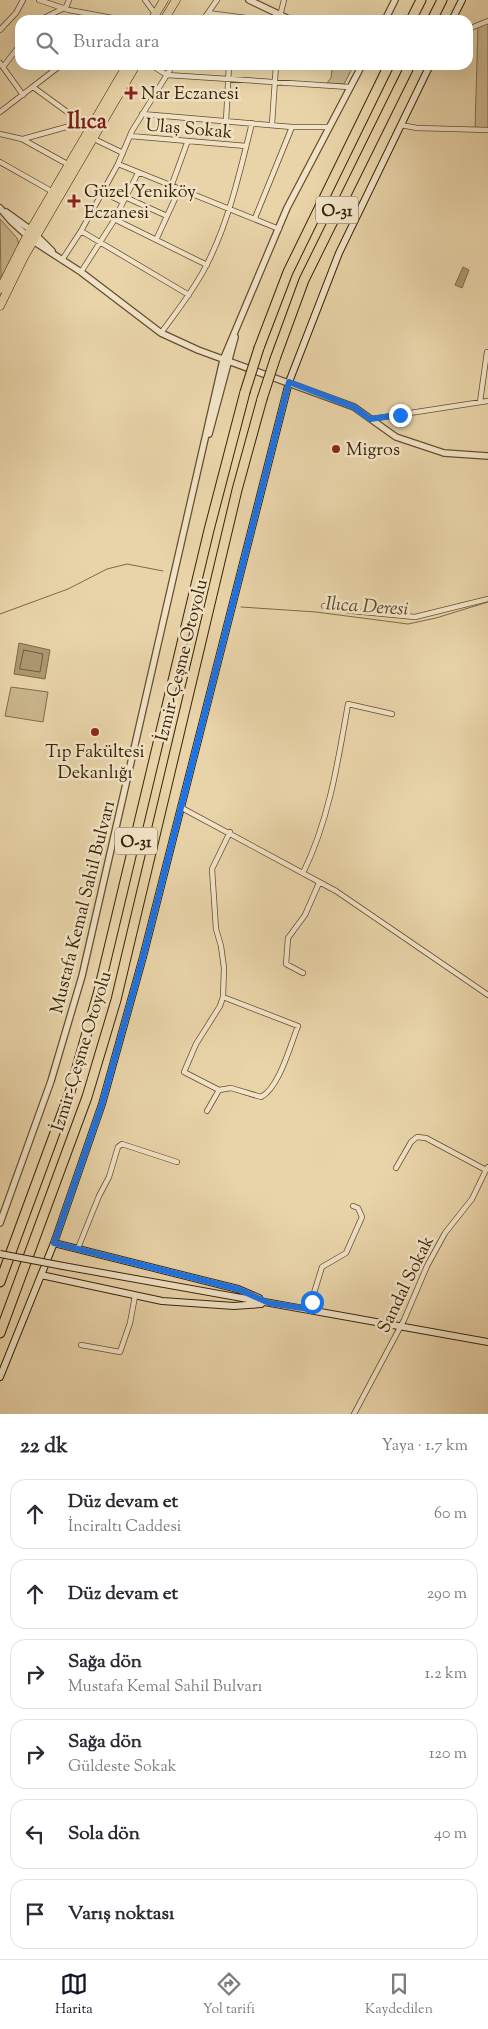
<!DOCTYPE html>
<html lang="tr">
<head>
<meta charset="utf-8">
<style>
  body { margin:0; font-family:"Sorts Mill Goudy",serif; background:#f2f2f3; color:#2b2b33 }
  .stop { position:absolute; width:15px; height:15px; margin:-11px; border:4px solid #1a73e8; border-radius:50%; background:#fff }
  .stop.end { background:#1a73e8; border-color:#fff; box-shadow:0 1px 5px #0008 }
  .list { margin:0; padding:0; list-style:none }
  h2 { display:flex; justify-content:space-between; align-items:center; height:65px; margin:0; padding:0 20px; font-size:21px }
  h2 small { font-size:16px; font-weight:400; color:#7c7c81 }
  .list li { display:grid; grid-template-columns:32px 1fr auto; gap:15px; align-items:center; box-sizing:border-box; height:70px; margin:0 10px 10px; padding:0 10px; border:1px solid #e1e1e2; border-radius:15px }
  .list b { display:block; font-size:19px; white-space:nowrap }
  .list p { margin:0; font-size:16px; white-space:nowrap; color:#7c7c81 }
  .list em { font-size:16px; font-style:normal; color:#7c7c81 }
  .icon { flex:none; width:28px; height:28px; fill:none; stroke:currentColor; stroke-width:2; stroke-linecap:round; stroke-linejoin:round }
  .map { position:relative; flex:none; width:488px; height:1414px; overflow:hidden }
  .search { position:absolute; background:#fff; box-shadow:0 5px 20px #0002; left:15px; right:15px; top:15px; height:55px; display:flex; align-items:center; gap:12px; box-sizing:border-box; padding:0 18px; border-radius:15px; color:#7c7c81; font-size:19px }
  .sheet { height:545px; background:#fff }
  nav { display:flex; justify-content:space-around; align-items:center; box-sizing:border-box; height:70px; border-top:1px solid #e1e1e2; background:#fff; font-size:14px; color:#7c7c81 }
  nav a { display:grid; justify-items:center; gap:2px }
  nav .on { color:#111827 }
  .map>svg:first-child { display:block }
</style>
</head>
<body>
<div class="map">
<svg width="488" height="1414" viewBox="0 0 488 1414">
  <rect width="100%" height="100%" fill="#e9d4a9"/>
  <filter id="stains"><feTurbulence type="fractalNoise" baseFrequency=".004" numOctaves="4"/><feColorMatrix values="0 0 0 0 .2 0 0 0 0 .09 0 0 0 0 .02 0 0 0 .5 -.17"/></filter>
  <radialGradient id="worn" r=".72"><stop offset=".6" stop-color="#630" stop-opacity="0"/><stop offset="1" stop-color="#630" stop-opacity=".3"/></radialGradient>
  <path fill="#cbb68d" stroke="#826c49" d="M488,21V130H475L478,25Z
    M329,65H354L344,84L327,83L331,78L332,68Z
    M0,219L17,238L19,245L1,279Z
    M11,687L48,692L43,722L5,716Z"/>
  <path fill="#ad9871" stroke="#7e6946" d="M463,267L469,270L462,288L455,285Z
    M19,643L50,650L45,679L14,674Z"/>
  <g fill="none" stroke-linecap="round" stroke-linejoin="round">
    <path stroke="#725e3b" stroke-width="1" d="M24,650L43,654L40,672L20,669Z"/>
    <path stroke="#7e6946" stroke-width="1" d="M241,607L316,612L408,624L436,618L488,602
      M0,614L68,589L107,569L127,564L163,571"/>
    <g stroke="#644f2e" stroke-width="6">
      <path id="minor" d="M39,0L69,10L123,20
        M145,0L156,15
        M208,13L262,20
        M40,20L66,7L69,0
        M203,20L217,0
        M279,20L284,0
        M468,29L488,21
        M0,30L16,13L23,0
        M0,63L23,95
        M151,65L167,75L349,87
        M3,67L20,45
        M33,87L81,122
        M0,112L61,65
        M142,114L292,127H328
        M226,121L229,65
        M272,124L276,65
        M401,125L417,128L488,130
        M0,134L22,139L69,165
        M130,136L246,146
        M92,138L123,153
        M23,139L95,119
        M0,162L53,192
        M118,164L279,229
        M171,187L187,143
        M102,192L123,202
        M125,197L167,216
        M255,218L292,127
        M114,219L207,265
        M81,231L189,295
        M156,240L179,190
        M62,260L81,231L118,164L132,131L173,65
        M81,272L113,222L138,173
        M161,333C177,311 194,290 206,266C229,222 240,171 252,123
        M480,402L487,352
        M371,419L488,401
        M324,606L352,611L415,617L488,599
        M180,807L336,891L488,995
        M303,873C329,820 338,762 348,704L392,714
        M303,973L286,964L288,938L305,915L319,883
        M219,1090L184,1072L196,1044L220,1006L223,997
        M207,1111L219,1090L231,1088L261,1097C279,1088 290,1046 298,1026L223,997L224,968L221,946L216,929L212,869L230,832
        M396,1168L411,1142L417,1137L426,1138L486,1170L488,1167
        M78,1248L99,1196L109,1177L118,1147L122,1144L177,1162
        M309,1309L322,1267L346,1253L362,1217L358,1208L353,1206
        M81,1345L120,1352L130,1323L135,1296
        M354,1414L404,1320L427,1266L445,1233L472,1199L486,1170"/>
    </g>
    <g stroke="#644f2e" stroke-width="8">
      <path id="tertiary" d="M249,0L291,20
        M385,20L395,0
        M0,208L11,221L33,241L81,272L161,333L198,350L354,407L396,437L444,453L488,456
        M6,212L31,230L52,251
        M209,434L235,337
        M0,1223L51,1081L82,976L223,360L287,208L362,65"/>
    </g>
    <g stroke="#382305" stroke-width="8">
      <path id="secondary" d="M452,20L462,0
        M54,1243L238,1289L259,1298
        M63,1266L488,1342
        M41,1275L162,1301L234,1306L261,1304
        M0,1377L54,1243L102,1104L143,957L289,382L339,253L430,65"/>
    </g>
    <g stroke="#382305" stroke-width="9">
      <path id="primary" d="M152,20L164,0
        M164,20L176,0
        M0,289L27,236L127,65
        M0,306L24,257L136,65"/>
    </g>
    <g stroke="#382305" stroke-width="11">
      <path id="motorway" d="M411,20L421,0
        M432,20L442,0
        M259,348L288,272L389,65
        M275,359L304,280L410,65
        M0,1282L70,1092L98,994L209,530L245,392
        M0,1333L87,1097L116,1000L237,490L262,399"/>
    </g>
    <use href="#minor" stroke="#f1e3c7" stroke-width="4.5"/>
    <use href="#tertiary" stroke="#f1e3c7" stroke-width="5.5"/>
    <use href="#secondary" stroke="#f1e3c7" stroke-width="6"/>
    <use href="#primary" stroke="#e9d4a9" stroke-width="8"/>
    <use href="#motorway" stroke="#e9d4a9" stroke-width="9"/>
    <g stroke="#382305" stroke-width="8" stroke-linecap="butt">
      <path id="secondary-bridge" d="M0,1254L63,1266"/>
    </g>
    <g stroke="#382305" stroke-width="11" stroke-linecap="butt">
      <path id="motorway-bridge" d="M245,392L259,348
        M262,399L275,359"/>
    </g>
    <use href="#secondary-bridge" stroke="#f1e3c7" stroke-width="6"/>
    <use href="#motorway-bridge" stroke="#e9d4a9" stroke-width="9"/>
  </g>
  <g fill="none" stroke-linecap="round" stroke-linejoin="round">
    <path stroke="#1a73e8" stroke-width="6" d="M312,1302L309,1309L269,1303L238,1289L54,1243L102,1104L143,957L289,382L354,407L370,419L400,415"/>
  </g>
  <g fill="#8f2418" stroke="#f1e3c7" stroke-width="2">
    <path d="M128.5 85.5h5v5h5v5h-5v5h-5v-5h-5v-5h5z"/>
    <path d="M71.5 193.5h5v5h5v5h-5v5h-5v-5h-5v-5h5z"/>
    <circle cx="336" cy="449" r="5"/>
    <circle cx="95" cy="732" r="5"/>
  </g>
  <g text-anchor="middle" stroke-width="5" stroke-linejoin="round" paint-order="stroke">
    <g fill="#f1e3c7" stroke="#705d3f" stroke-width="1">
      <rect x="316" y="196.5" width="42" height="27" rx="4"/>
      <rect x="115" y="827.5" width="42" height="27" rx="4"/>
    </g>
    <g font-size="16" font-weight="bold" fill="#382305">
      <text x="337" y="216">O-31</text>
      <text x="136" y="847">O-31</text>
    </g>
    <g font-size="18" fill="#382305" stroke="#f1e3c7" text-anchor="start">
      <text x="141" y="99">Nar Eczanesi</text>
      <text x="84" y="197">Güzel Yeniköy<tspan x="84" dy="21">Eczanesi</tspan></text>
      <text x="346" y="455">Migros</text>
      <text x="95" y="757" text-anchor="middle">Tıp Fakültesi<tspan x="95" dy="21">Dekanlığı</tspan></text>
    </g>
    <g font-size="18" fill="#382305" stroke="#f1e3c7">
      <text transform="translate(189 128) rotate(5)" y="6">Ulaş Sokak</text>
      <text transform="translate(181 660) rotate(-76)" y="6">İzmir-Çeşme Otoyolu</text>
      <text transform="translate(82 907) rotate(-76)" y="6">Mustafa Kemal Sahil Bulvarı</text>
      <text transform="translate(81 1051) rotate(-73)" y="6">İzmir-Çeşme Otoyolu</text>
      <text transform="translate(405 1284) rotate(-64)" y="6">Sandal Sokak</text>
    </g>
    <g font-size="19" font-style="italic" fill="#5b4625" stroke="#f1e3c7">
      <text transform="translate(367 605) rotate(4)" y="7">Ilıca Deresi</text>
    </g>
    <g font-size="22" font-weight="bold" fill="#7a1f14" stroke="#f1e3c7">
      <text x="87" y="128">Ilıca</text>
    </g>
  </g>
  <rect width="100%" height="100%" filter="url(#stains)"/>
  <rect width="100%" height="100%" fill="url(#worn)"/>
</svg>
<div class="stop" style="left:312px;top:1302px"></div>
<div class="stop end" style="left:400px;top:415px"></div>
<div class="search"><svg class="icon" aria-label="search" viewBox="0 0 24 24"><circle cx="10" cy="10" r="6"/><path d="M15 15l6 6"/></svg>Burada ara</div>
</div>
<section class="sheet">
<h2>22 dk<small>Yaya · 1.7 km</small></h2>
<ul class="list">
<li><svg class="icon" aria-label="ahead" viewBox="0 0 24 24"><path d="M12 20V5M6 11l6-6 6 6"/></svg><div><b>Düz devam et</b><p>İnciraltı Caddesi</p></div><em>60 m</em></li>
<li><svg class="icon" aria-label="ahead" viewBox="0 0 24 24"><path d="M12 20V5M6 11l6-6 6 6"/></svg><div><b>Düz devam et</b></div><em>290 m</em></li>
<li><svg class="icon" aria-label="right" viewBox="0 0 24 24"><path d="M7 20v-9h11M14 6l5 5-5 5"/></svg><div><b>Sağa dön</b><p>Mustafa Kemal Sahil Bulvarı</p></div><em>1.2 km</em></li>
<li><svg class="icon" aria-label="right" viewBox="0 0 24 24"><path d="M7 20v-9h11M14 6l5 5-5 5"/></svg><div><b>Sağa dön</b><p>Güldeste Sokak</p></div><em>120 m</em></li>
<li><svg class="icon" aria-label="left" viewBox="0 0 24 24"><path d="M17 20v-9H6M10 6l-5 5 5 5"/></svg><div><b>Sola dön</b></div><em>40 m</em></li>
<li><svg class="icon" aria-label="arrive" viewBox="0 0 24 24"><path d="M6 21V4h12l-3 4 3 4H6"/></svg><div><b>Varış noktası</b></div></li>
</ul>
</section>
<nav>
<a class="on"><svg class="icon" aria-label="map" viewBox="0 0 24 24"><path d="M3 6l6-2 6 2 6-2v14l-6 2-6-2-6 2zM9 4v14M15 6v14"/></svg>Harita</a>
<a><svg class="icon" aria-label="directions" viewBox="0 0 24 24"><path d="M12 3l9 9-9 9-9-9zM9 14v-3h6M13 9l2 2-2 2"/></svg>Yol tarifi</a>
<a><svg class="icon" aria-label="saved" viewBox="0 0 24 24"><path d="M7 4h10v16l-5-4-5 4z"/></svg>Kaydedilen</a>
</nav>
</body>
</html>
